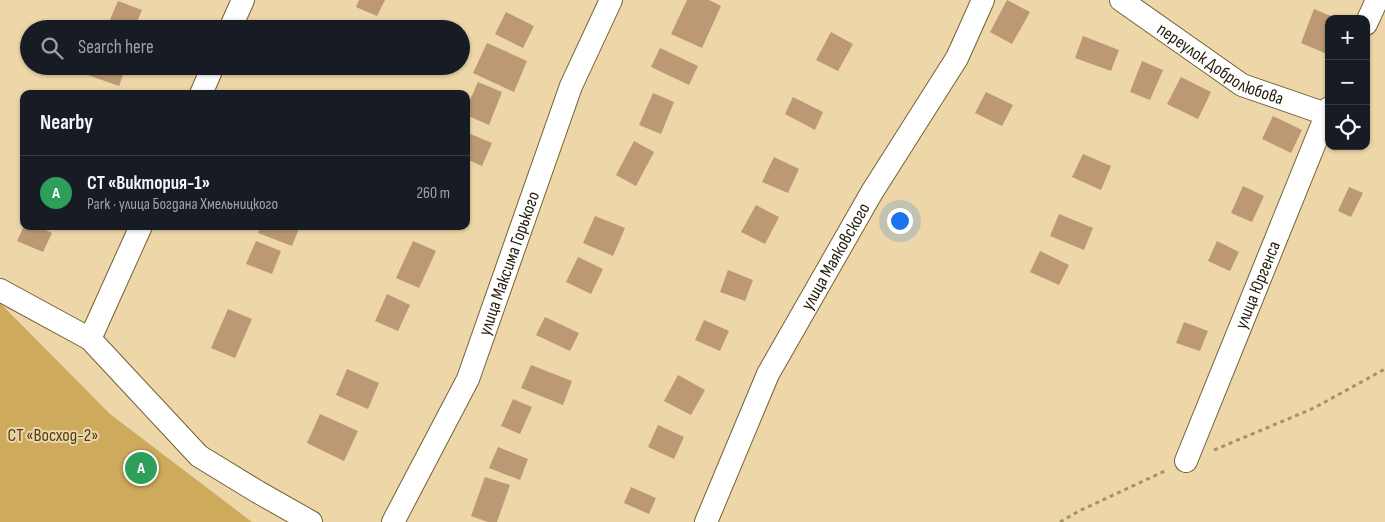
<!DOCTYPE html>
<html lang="en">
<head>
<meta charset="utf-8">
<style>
  body { margin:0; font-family:"Sofia Sans Condensed",sans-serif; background:#242831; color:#f1f3f6 }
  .controls { position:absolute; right:15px; top:15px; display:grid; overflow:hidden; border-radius:10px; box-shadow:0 1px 4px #0004 }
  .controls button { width:45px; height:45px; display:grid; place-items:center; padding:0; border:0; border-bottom:1px solid #363941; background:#171b24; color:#f1f3f6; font:25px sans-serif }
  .you { position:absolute; left:899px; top:220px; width:18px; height:18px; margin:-12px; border:4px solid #fff; border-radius:50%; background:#1a73e8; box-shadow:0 0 0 8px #1a73e833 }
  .badge { display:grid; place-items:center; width:32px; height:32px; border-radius:50%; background:#0f766e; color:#fff; font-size:16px; font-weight:700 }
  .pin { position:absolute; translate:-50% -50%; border:2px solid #fff; box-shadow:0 1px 5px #0006 }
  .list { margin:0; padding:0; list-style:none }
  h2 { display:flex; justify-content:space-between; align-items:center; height:65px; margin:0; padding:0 20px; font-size:21px }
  h2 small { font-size:16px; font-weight:400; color:#9ea1a6 }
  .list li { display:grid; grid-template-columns:32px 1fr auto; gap:15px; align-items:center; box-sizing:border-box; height:75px; padding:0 20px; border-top:1px solid #363941 }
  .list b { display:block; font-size:19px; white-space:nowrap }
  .list p { margin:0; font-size:16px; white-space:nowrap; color:#9ea1a6 }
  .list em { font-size:16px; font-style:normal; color:#9ea1a6 }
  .icon { flex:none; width:28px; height:28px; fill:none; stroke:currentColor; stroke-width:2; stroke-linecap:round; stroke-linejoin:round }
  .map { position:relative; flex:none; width:1385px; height:522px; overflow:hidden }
  .search { position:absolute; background:#171b24; box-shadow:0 1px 4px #0004; left:20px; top:20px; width:450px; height:55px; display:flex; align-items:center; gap:12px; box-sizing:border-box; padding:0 18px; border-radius:28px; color:#9ea1a6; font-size:19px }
  .panel { position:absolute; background:#171b24; box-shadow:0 1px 4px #0004; left:20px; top:90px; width:450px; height:140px; border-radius:10px }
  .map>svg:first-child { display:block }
</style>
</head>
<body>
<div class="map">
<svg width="1385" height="522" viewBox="0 0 1385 522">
  <rect width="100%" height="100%" fill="#edd6a7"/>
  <path fill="#ceab5c" d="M0,303L110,414L252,522H0Z"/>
  <path fill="#bd9874" d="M359,0H385L377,16L356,7Z
    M687,0H709L721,6L702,48L671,34Z
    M1007,0L1030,12L1012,44L990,32Z
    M118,1L142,10L134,29H106Z
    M1314,9L1338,19H1329V51L1327,54L1301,43Z
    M506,12L534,26L523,48L495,34Z
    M831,32L853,44L838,71L816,60Z
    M1083,36L1119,50L1111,71L1075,58Z
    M487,43L527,61L514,92L473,73Z
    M660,48L698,66L689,85L651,67Z
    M1142,61L1163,70L1150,100L1130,92Z
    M84,66H126L119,86L82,73Z
    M1181,77L1211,92L1198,119L1167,104Z
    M478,82L502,92L489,125L466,115V109Z
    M986,92L1013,105L1002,126L975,113Z
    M653,93L674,102L661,134L639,125Z
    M793,97L823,112L815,130L785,114Z
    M1273,116L1302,130L1291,153L1262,139Z
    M466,132L492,143L482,166L466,159Z
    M634,141L654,152L636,186L616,175Z
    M1083,154L1111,166L1101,190L1072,177Z
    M774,157L799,169L788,193L762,182Z
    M1243,186L1264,196L1252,222L1231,213Z
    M1349,187L1363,193L1351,217L1338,211Z
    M756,205L779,217L765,244L741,232Z
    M1059,214L1093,228L1084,250L1050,236Z
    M595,216L625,228L613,256L583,243Z
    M24,226H37L52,233L43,252L17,241Z
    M261,226H300L292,246L258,233Z
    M256,241L281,251L272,274L246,264Z
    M413,241L436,251L419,288L396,278Z
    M1217,241L1239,252L1230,271L1208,261Z
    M1040,251L1069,265L1059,285L1030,272Z
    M578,257L603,269L591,294L566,282Z
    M728,270L753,280L745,301L720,292Z
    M387,294L410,305L398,331L375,321Z
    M228,309L252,319L235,358L211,348Z
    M545,317L579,333L570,351L536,335Z
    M704,320L729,331L720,351L695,340Z
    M1184,322L1208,331L1200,351L1176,343Z
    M531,365L572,381L563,405L521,388Z
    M347,369L379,383L368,409L336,395Z
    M678,375L705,390L691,415L664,401Z
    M513,399L532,407L520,434L501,426Z
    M320,414L358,431L344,461L307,443Z
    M658,425L684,437L674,459L648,447Z
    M498,447L528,459L520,480L489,468Z
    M485,477L510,485L497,522H488L471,516Z
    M631,487L656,498L649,514L624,503Z"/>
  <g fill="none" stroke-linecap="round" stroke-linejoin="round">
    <g stroke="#756135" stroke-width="24">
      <g id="minor">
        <path id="s1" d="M1121,0L1242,85L1326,114"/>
        <path d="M1366,24L1377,0"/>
        <path d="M230,29L243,0"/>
        <path d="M201,94L213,66"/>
        <path d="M0,290L90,339L199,456L258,492L311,522"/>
        <path d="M90,339L141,226"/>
        <path id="s2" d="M1186,461L1329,108"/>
        <path id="s3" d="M393,522L468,379L571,86L611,0"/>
        <path id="s4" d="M706,522L768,374L872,192L957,58L983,0"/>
      </g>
    </g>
    <path stroke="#a3926d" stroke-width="3" stroke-dasharray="4 4" stroke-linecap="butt" d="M1214,450L1314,408L1385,369
      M1060,522L1079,511L1167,470"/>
    <use href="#minor" stroke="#fff" stroke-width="22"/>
  </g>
  <g text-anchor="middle" stroke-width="4" stroke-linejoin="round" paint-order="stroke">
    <g font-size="18" fill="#261e0b" stroke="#edd6a7">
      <text dy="6" stroke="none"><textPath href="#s1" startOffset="119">переулок Добролюбова</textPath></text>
      <text dy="6" stroke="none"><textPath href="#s4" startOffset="296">улица Маяковского</textPath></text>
      <text dy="6" stroke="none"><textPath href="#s3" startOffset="284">улица Максима Горького</textPath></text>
      <text dy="6" stroke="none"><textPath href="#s2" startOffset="190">улица Юргенса</textPath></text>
    </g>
    <g font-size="18" fill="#4f3f1b" stroke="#edd6a7">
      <text x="53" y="441">СТ «Восход-2»</text>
    </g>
  </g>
</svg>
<div class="controls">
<button>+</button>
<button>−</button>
<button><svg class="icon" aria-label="locate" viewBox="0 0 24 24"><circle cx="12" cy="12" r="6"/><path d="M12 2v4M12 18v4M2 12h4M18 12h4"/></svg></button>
</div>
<div class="you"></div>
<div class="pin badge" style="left:141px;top:468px;background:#2e9e5b">A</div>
<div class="search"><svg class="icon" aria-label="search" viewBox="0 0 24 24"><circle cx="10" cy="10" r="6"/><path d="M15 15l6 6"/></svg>Search here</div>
<section class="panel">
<h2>Nearby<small></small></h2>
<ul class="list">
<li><span class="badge" style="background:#2e9e5b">A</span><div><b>СТ «Виктория-1»</b><p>Park · улица Богдана Хмельницкого</p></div><em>260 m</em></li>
</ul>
</section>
</div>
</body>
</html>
